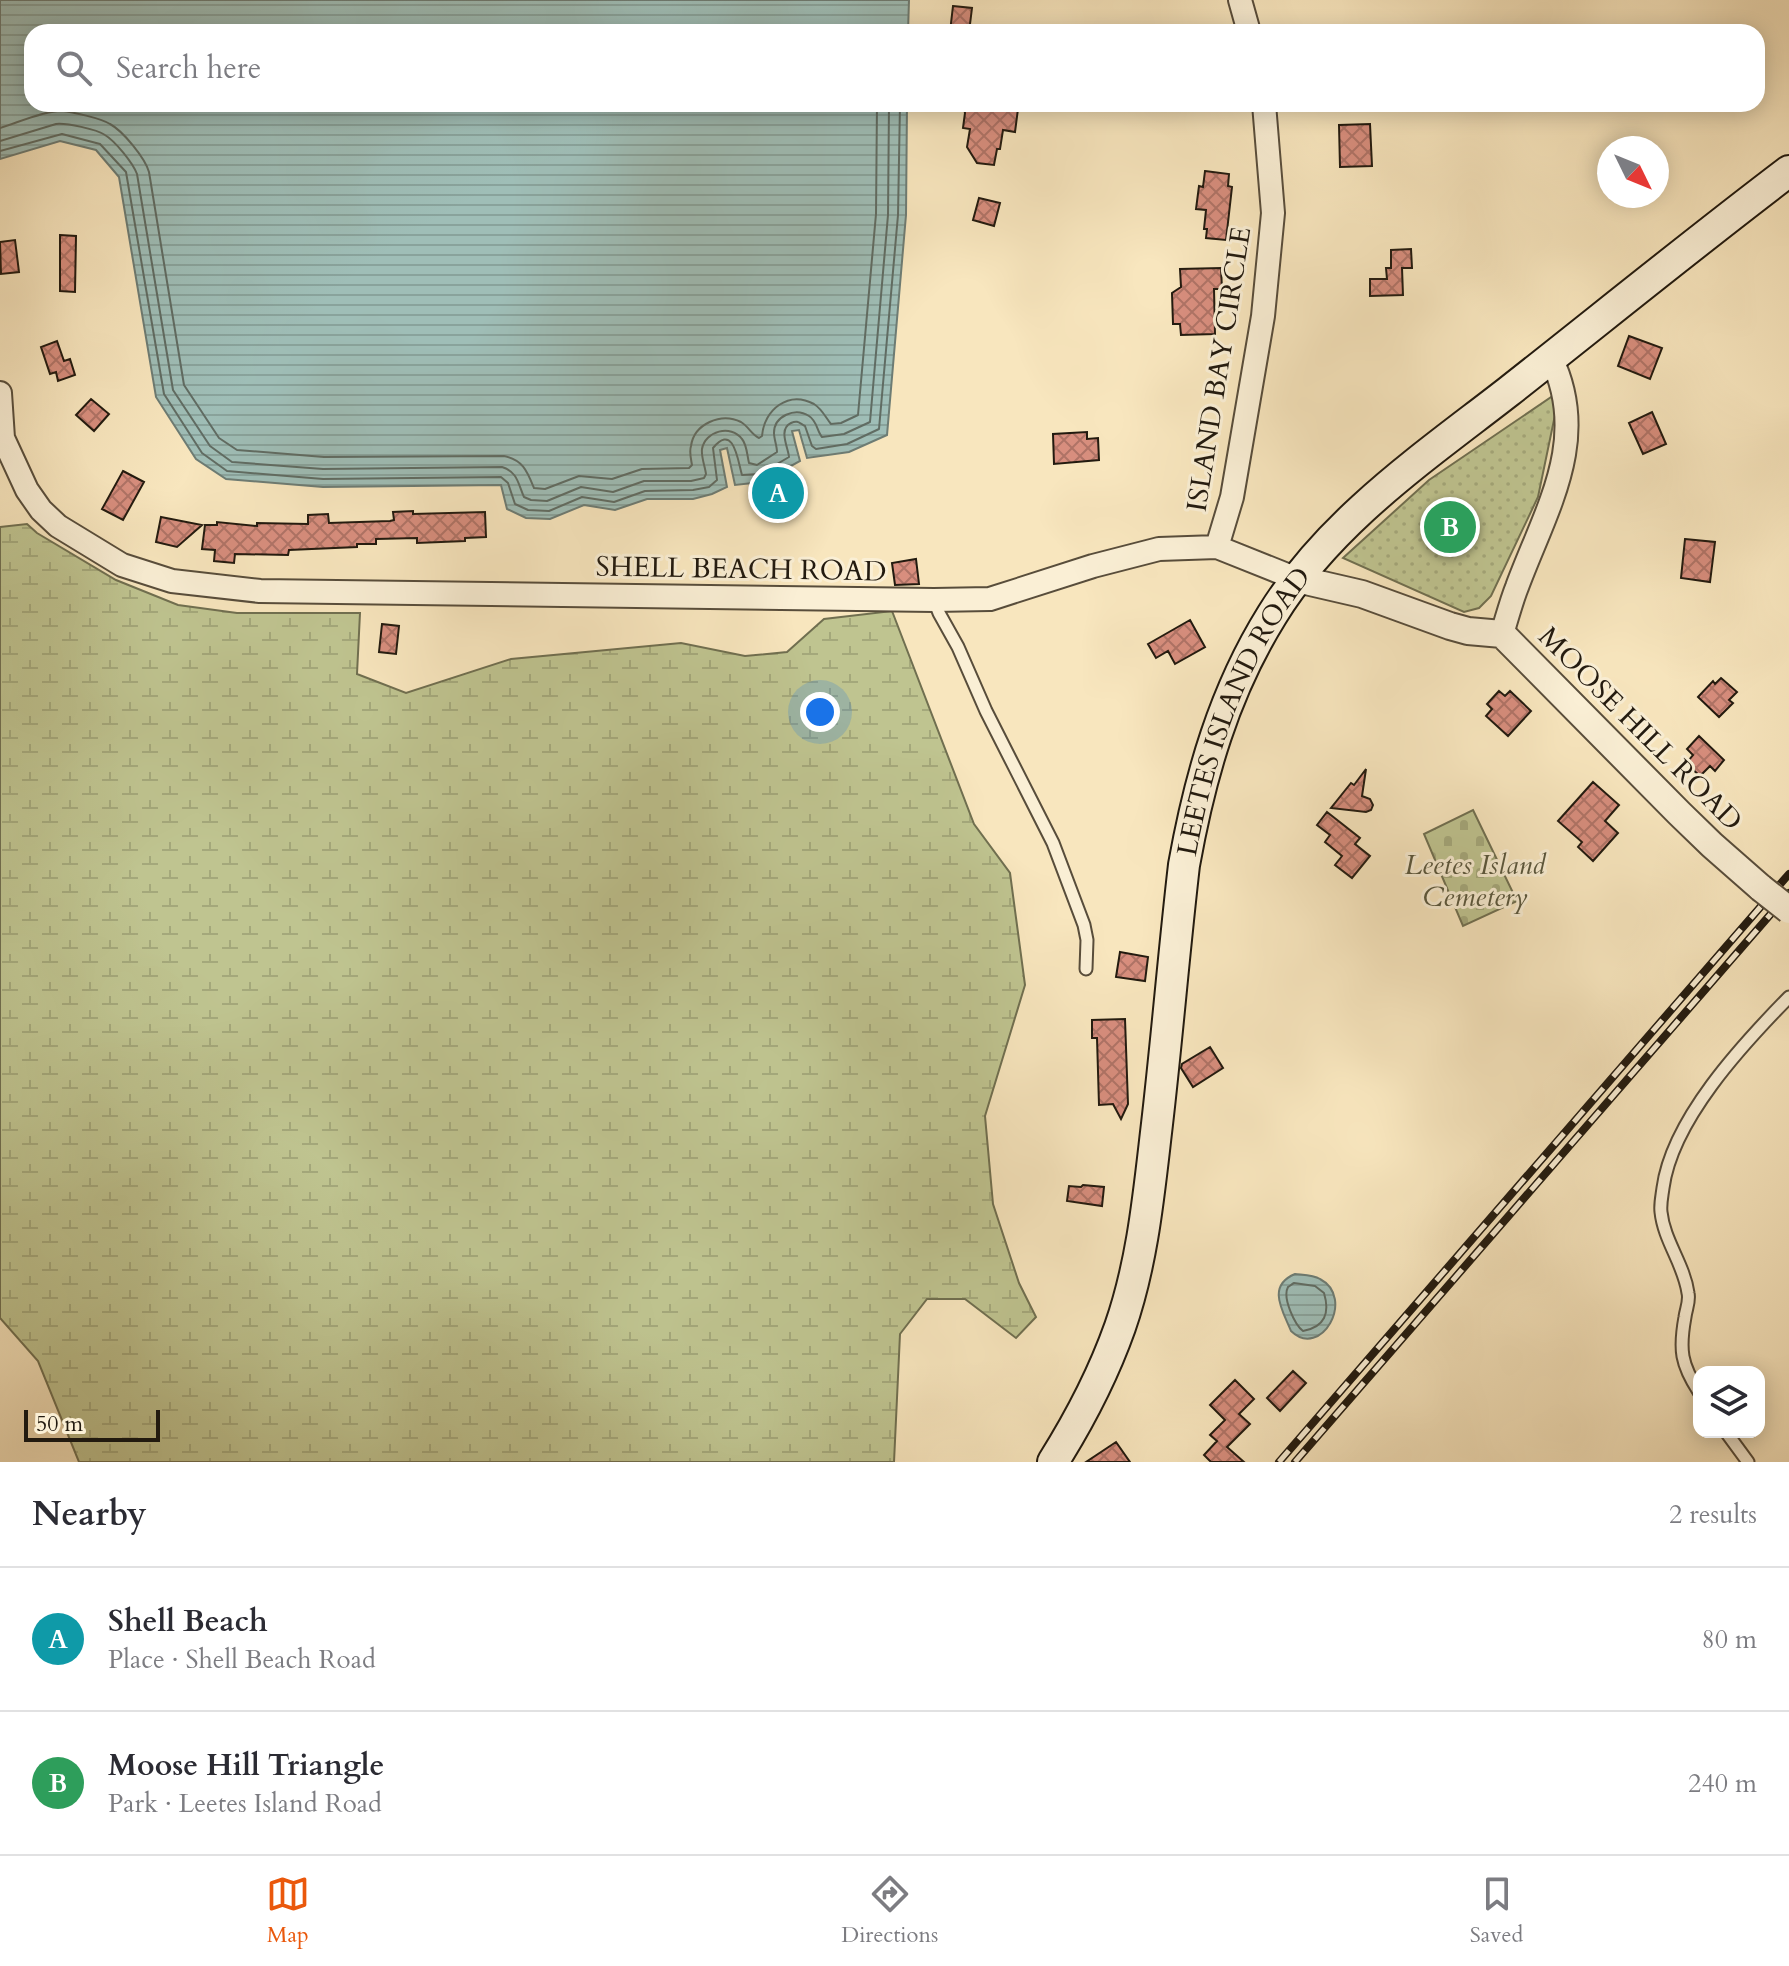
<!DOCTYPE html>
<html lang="en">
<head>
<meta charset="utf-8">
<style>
  body { margin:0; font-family:Cardo,serif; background:#f2f2f3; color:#2b2b33 }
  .controls { position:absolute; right:24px; bottom:24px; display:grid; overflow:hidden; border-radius:16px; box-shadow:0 4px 20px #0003 }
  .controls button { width:72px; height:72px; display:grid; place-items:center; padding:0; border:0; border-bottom:2px solid #e1e1e2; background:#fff; color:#2b2b33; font:40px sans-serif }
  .compass { position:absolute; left:1597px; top:136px; width:72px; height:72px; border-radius:50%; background:#fff; box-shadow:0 4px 20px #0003; rotate:133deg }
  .scale { position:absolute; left:24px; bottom:20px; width:136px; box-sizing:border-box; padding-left:8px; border:4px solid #221a0f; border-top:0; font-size:22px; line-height:28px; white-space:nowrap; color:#221a0f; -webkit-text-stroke:6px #faefd5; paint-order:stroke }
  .you { position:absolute; left:820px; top:712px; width:28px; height:28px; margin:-20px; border:6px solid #fff; border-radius:50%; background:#1a73e8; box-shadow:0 0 0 12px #1a73e833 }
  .badge { display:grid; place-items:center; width:52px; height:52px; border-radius:50%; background:#ea580c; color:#fff; font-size:26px; font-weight:700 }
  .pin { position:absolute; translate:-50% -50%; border:4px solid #fff; box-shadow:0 2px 8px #0006 }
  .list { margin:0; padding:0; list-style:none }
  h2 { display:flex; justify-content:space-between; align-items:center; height:104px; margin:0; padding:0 32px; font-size:34px }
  h2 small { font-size:26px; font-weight:400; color:#7c7c81 }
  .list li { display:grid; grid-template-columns:52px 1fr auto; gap:24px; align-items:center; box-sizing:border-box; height:144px; padding:0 32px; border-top:2px solid #e1e1e2 }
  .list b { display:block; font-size:30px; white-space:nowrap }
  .list p { margin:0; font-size:26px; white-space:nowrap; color:#7c7c81 }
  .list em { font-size:26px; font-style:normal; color:#7c7c81 }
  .icon { flex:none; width:44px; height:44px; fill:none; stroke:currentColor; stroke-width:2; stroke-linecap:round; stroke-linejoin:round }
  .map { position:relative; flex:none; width:1789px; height:1462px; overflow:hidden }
  .search { position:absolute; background:#fff; box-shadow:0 4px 20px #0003; left:24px; right:24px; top:24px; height:88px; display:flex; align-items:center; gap:20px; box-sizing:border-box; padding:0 28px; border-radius:24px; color:#7c7c81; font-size:30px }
  .sheet { height:392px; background:#fff }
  nav { display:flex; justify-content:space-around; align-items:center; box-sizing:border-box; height:112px; border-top:2px solid #e1e1e2; background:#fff; font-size:22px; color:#7c7c81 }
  nav a { display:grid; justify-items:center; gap:4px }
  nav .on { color:#ea580c }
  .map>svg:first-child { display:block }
</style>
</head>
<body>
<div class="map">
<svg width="1789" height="1462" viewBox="0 0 1789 1462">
  <defs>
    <pattern id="wetland-marsh" width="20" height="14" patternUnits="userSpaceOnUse" patternTransform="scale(2)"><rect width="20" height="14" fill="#bfc490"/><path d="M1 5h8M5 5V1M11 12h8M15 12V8" fill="none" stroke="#a4a87b"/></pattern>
    <pattern id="cemetery-stones" width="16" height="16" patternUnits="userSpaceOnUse" patternTransform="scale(2)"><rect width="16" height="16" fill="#bfc490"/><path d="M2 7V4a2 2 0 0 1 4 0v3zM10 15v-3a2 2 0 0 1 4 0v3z" fill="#a4a87b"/></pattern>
    <pattern id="park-dots" width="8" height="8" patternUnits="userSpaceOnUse" patternTransform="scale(2)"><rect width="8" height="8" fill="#bfc490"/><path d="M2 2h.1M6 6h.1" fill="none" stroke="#a4a87b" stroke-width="1.8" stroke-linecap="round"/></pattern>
    <pattern id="water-rules" width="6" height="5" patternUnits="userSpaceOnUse" patternTransform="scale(2)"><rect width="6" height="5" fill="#9fbeb7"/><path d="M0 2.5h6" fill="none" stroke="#89a39c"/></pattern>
    <pattern id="building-cross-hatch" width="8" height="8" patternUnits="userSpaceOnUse" patternTransform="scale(2)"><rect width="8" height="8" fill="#d88e7e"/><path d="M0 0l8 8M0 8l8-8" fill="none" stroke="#af7366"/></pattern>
  </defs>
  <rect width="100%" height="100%" fill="#f8e6be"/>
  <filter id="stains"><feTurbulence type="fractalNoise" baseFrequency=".0025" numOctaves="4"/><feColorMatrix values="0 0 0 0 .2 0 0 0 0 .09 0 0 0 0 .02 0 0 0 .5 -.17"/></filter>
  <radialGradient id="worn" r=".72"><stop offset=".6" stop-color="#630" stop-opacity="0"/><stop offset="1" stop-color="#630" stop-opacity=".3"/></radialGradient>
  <path fill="url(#wetland-marsh)" stroke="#706f50" stroke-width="2" d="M27,524L37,533L116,580L178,605L237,613H360L357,674L406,693L511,659L681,643L745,656L787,652L824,619L892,611L974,824L1010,873L1025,985L985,1116L993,1204L1019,1283L1036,1317L1016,1338L965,1299H927L900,1334L894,1462H79L38,1361L0,1318V527Z"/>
  <path fill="url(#cemetery-stones)" stroke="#706f50" stroke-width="2" d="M1473,810L1517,901L1463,926L1424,834Z"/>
  <path fill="url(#park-dots)" stroke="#706f50" stroke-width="2" d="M1560,391L1538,497L1491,596L1479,608L1464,612L1343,558L1429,480Z"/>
  <path fill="url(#water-rules)" stroke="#6d7c74" stroke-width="2" d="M0,0H909L908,32H32V104H907L906,215L887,435L849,452L807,458L799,430L792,431L800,461L762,482L735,485L727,448L720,450L727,487L712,494L693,499H647L615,510L584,505L550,519L526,518L507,509L501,485L323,487L226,479L196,459L156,397L119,177L96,150L60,141L0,159Z
    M1295,1274C1302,1275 1313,1275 1320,1279C1356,1298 1321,1360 1291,1331C1283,1311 1266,1286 1295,1274Z"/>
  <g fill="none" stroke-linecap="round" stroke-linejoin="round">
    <path stroke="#606c63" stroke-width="2" d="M0,128C17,123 43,111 61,111C73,112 100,118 110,124C123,131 145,158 149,172L184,385L219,438L237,450L324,457L504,456C523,460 527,471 534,488L545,489L579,476L612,479L642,469L689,468L692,465C691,459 689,452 691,446C694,424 721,412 741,422C748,426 752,435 759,438L762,436C764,410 788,390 814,404C822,409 826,418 831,424L841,423L858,415L876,214L877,104
      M0,141L56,124C67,123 96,129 105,135C115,141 133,163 137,174L173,390L210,446L232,462L323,469L502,467C518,472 518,484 524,497L531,500L547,501L581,487L613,492L644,481H691L704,478L706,474C705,466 701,457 702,449C705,431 731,424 742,439C747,445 747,455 749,463L757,465L777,452C777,446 774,439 774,433C774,416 795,407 809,416C817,421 817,431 822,437L844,434L870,422L888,215L889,104
      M0,151L62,134L100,144L126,172L164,394L202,453L227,471L323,479L501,477L508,483L515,504L528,510L549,511L582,497L614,502L645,491L693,490L709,487L717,480L713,448C734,422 738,462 742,475L760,474L789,457C788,447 778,429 791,423C798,420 799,423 805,426L812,446L816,449L847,444L879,429L898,215L900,104
      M1294,1283L1315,1286L1324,1293C1330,1313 1325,1327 1303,1331C1295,1325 1282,1298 1288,1287C1290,1286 1292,1284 1294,1283Z"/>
  </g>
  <path fill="url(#building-cross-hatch)" stroke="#221a0f" stroke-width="2" d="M953,6L972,8L969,32H950Z
    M963,104H1001L1000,107L1018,109L1015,132L1003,130L1000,149H997L994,165L977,163L967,147L970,129L963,128L965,113Z
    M1370,124L1372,166L1340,167L1339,125Z
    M1205,171L1229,174L1228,186L1232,187L1226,240L1206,238L1207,229H1204L1206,210L1196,209L1199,186L1203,187Z
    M979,198L1000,203L994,226L973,220Z
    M60,235L76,236L75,292L60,291Z
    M15,240L19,272L1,274L0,242Z
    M1411,249L1412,268H1402L1403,295L1370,296V279H1387L1386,268H1391V250Z
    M1221,268L1222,289H1214L1215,334L1181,335L1180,324H1173L1172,293L1181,287L1180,269Z
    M1629,336L1662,348L1650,379L1618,366Z
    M57,341L64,361L70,359L75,375L58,381L56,372L50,374L41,347Z
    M91,399L109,414L94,431L76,415Z
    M1652,412L1666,444L1643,454L1629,423Z
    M1087,432V439L1098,438L1099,460L1054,464L1053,434Z
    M123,471L144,482L123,520L102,509Z
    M413,511V514L485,512L486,537L465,538V541L417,543V538L376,539V544H357V547L289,550L288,555L235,554L234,563L214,561L215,550L202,549L205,525H217V522L257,526V523L308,524V515L328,514L329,523L390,521L394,520L393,512Z
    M161,517L202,525L177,547L156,542Z
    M1685,539L1715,542L1710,582L1681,578Z
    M916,559L919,584L895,585L892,563Z
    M1190,620L1205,647L1175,664L1168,651L1156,658L1148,644Z
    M382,624L399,626L396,654L379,652Z
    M1721,678L1737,692L1729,700L1733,703L1719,717L1698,697L1713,681L1715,684Z
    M1499,691L1505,696L1510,691L1531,711L1508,736L1486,716L1492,709L1487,704Z
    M1699,736L1724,760L1715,771L1710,766L1700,776L1689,766L1692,763L1689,760L1693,755L1687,749Z
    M1366,769L1362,796L1370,799L1373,805L1371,810L1366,812L1331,808L1351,783L1354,785Z
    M1593,782L1619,805L1605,821L1618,833L1593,861L1578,847L1582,842L1558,821Z
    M1327,812L1360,838L1355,844L1370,856L1352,878L1335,865L1342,856L1325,842L1330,835L1317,825Z
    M1120,952L1148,957L1145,981L1116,977Z
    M1125,1019L1128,1104L1121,1119L1113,1104L1099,1105L1097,1038H1092V1020Z
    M1210,1047L1223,1068L1193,1087L1181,1068L1182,1064Z
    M1083,1185L1104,1187L1102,1206L1067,1201L1069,1186L1081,1187Z
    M1293,1371L1306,1383L1280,1411L1267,1398Z
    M1235,1380L1254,1399L1239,1414L1250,1424L1227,1447L1244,1462H1211L1204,1455L1217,1441L1210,1435L1225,1420L1210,1405Z
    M1116,1442L1130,1462H1086Z"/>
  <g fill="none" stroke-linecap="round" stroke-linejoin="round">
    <g stroke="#584d3b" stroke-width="15">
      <path id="service" d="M934,600L939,613L958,647L986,711L1053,843L1084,925L1087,940L1086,969
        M1699,1392C1681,1364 1679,1350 1685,1317C1686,1309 1690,1301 1688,1293C1684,1264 1664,1241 1661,1212C1660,1204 1662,1196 1663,1188C1672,1120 1742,1045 1789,997
        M1726,1432L1748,1462"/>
    </g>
    <g stroke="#584d3b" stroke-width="26">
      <path id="minor" d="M1240,0L1249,32
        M0,393L3,438L27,490L41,510L58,526L122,565L172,581L260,591L934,600L990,599L1093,566L1159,549L1217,547L1297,579
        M1217,547L1232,497L1263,316L1273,213L1264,104
        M1502,634C1507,618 1511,602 1517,587C1545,511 1591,440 1551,358"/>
    </g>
    <g stroke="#584d3b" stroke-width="30">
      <path id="tertiary" d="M1297,579L1362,594L1450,626L1468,631L1502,634L1679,813L1712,845L1761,888"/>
    </g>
    <g stroke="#221a0f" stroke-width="34">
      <g id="secondary">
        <path id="s1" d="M1053,1462C1080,1419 1103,1375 1120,1327C1143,1261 1149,1192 1157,1124C1167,1038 1174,951 1184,865C1200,776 1224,692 1272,615C1329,522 1423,458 1508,392C1602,318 1694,243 1789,171"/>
      </g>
    </g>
    <use href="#service" stroke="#faefd5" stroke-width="11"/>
    <use href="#minor" stroke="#faefd5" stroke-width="22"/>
    <use href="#tertiary" stroke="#faefd5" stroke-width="26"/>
    <use href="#secondary" stroke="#faefd5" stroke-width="30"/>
    <g stroke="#221a0f" stroke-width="8">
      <path id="rail" d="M1279,1462L1789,874
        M1295,1462L1789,893"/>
    </g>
    <use href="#rail" stroke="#faefd5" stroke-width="5" stroke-dasharray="15" stroke-linecap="butt"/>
    <g stroke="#584d3b" stroke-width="30" stroke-linecap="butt">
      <path id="tertiary-bridge" d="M1761,888L1789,910"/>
    </g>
    <use href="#tertiary-bridge" stroke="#faefd5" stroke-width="26"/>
  </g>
  <g text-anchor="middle" stroke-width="6" stroke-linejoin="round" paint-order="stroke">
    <g font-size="28" fill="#221a0f" stroke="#faefd5">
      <text transform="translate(1218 369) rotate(-81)" y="10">ISLAND BAY CIRCLE</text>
      <text transform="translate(741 568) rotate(1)" y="10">SHELL BEACH ROAD</text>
      <text dy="10" stroke="none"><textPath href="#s1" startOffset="784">LEETES ISLAND ROAD</textPath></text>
      <text transform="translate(1641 728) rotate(45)" y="10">MOOSE HILL ROAD</text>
    </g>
    <g font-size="28" font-style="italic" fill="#59563c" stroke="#faefd5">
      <text x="1475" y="874">Leetes Island<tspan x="1475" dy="32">Cemetery</tspan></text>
    </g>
  </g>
  <rect width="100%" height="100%" filter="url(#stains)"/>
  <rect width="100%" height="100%" fill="url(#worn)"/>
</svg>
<div class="controls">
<button><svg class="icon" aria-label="layers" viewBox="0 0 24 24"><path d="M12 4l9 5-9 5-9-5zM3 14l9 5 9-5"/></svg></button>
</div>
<svg class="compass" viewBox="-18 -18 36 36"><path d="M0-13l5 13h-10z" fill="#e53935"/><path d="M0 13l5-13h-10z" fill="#7c7c81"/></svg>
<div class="scale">50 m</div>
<div class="you"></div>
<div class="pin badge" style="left:778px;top:493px;background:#0f9aa8">A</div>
<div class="pin badge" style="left:1450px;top:527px;background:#2e9e5b">B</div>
<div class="search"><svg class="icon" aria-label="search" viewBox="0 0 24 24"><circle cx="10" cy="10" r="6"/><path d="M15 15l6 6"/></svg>Search here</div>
</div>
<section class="sheet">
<h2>Nearby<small>2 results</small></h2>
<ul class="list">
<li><span class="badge" style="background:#0f9aa8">A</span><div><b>Shell Beach</b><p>Place · Shell Beach Road</p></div><em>80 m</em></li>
<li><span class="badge" style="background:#2e9e5b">B</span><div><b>Moose Hill Triangle</b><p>Park · Leetes Island Road</p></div><em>240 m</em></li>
</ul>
</section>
<nav>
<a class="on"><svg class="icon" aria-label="map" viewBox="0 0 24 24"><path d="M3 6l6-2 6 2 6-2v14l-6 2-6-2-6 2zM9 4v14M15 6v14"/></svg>Map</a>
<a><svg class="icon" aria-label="directions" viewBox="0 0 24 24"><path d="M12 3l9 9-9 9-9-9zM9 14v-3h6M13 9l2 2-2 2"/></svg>Directions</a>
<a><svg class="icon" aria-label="saved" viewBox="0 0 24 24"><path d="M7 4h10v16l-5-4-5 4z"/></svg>Saved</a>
</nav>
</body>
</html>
